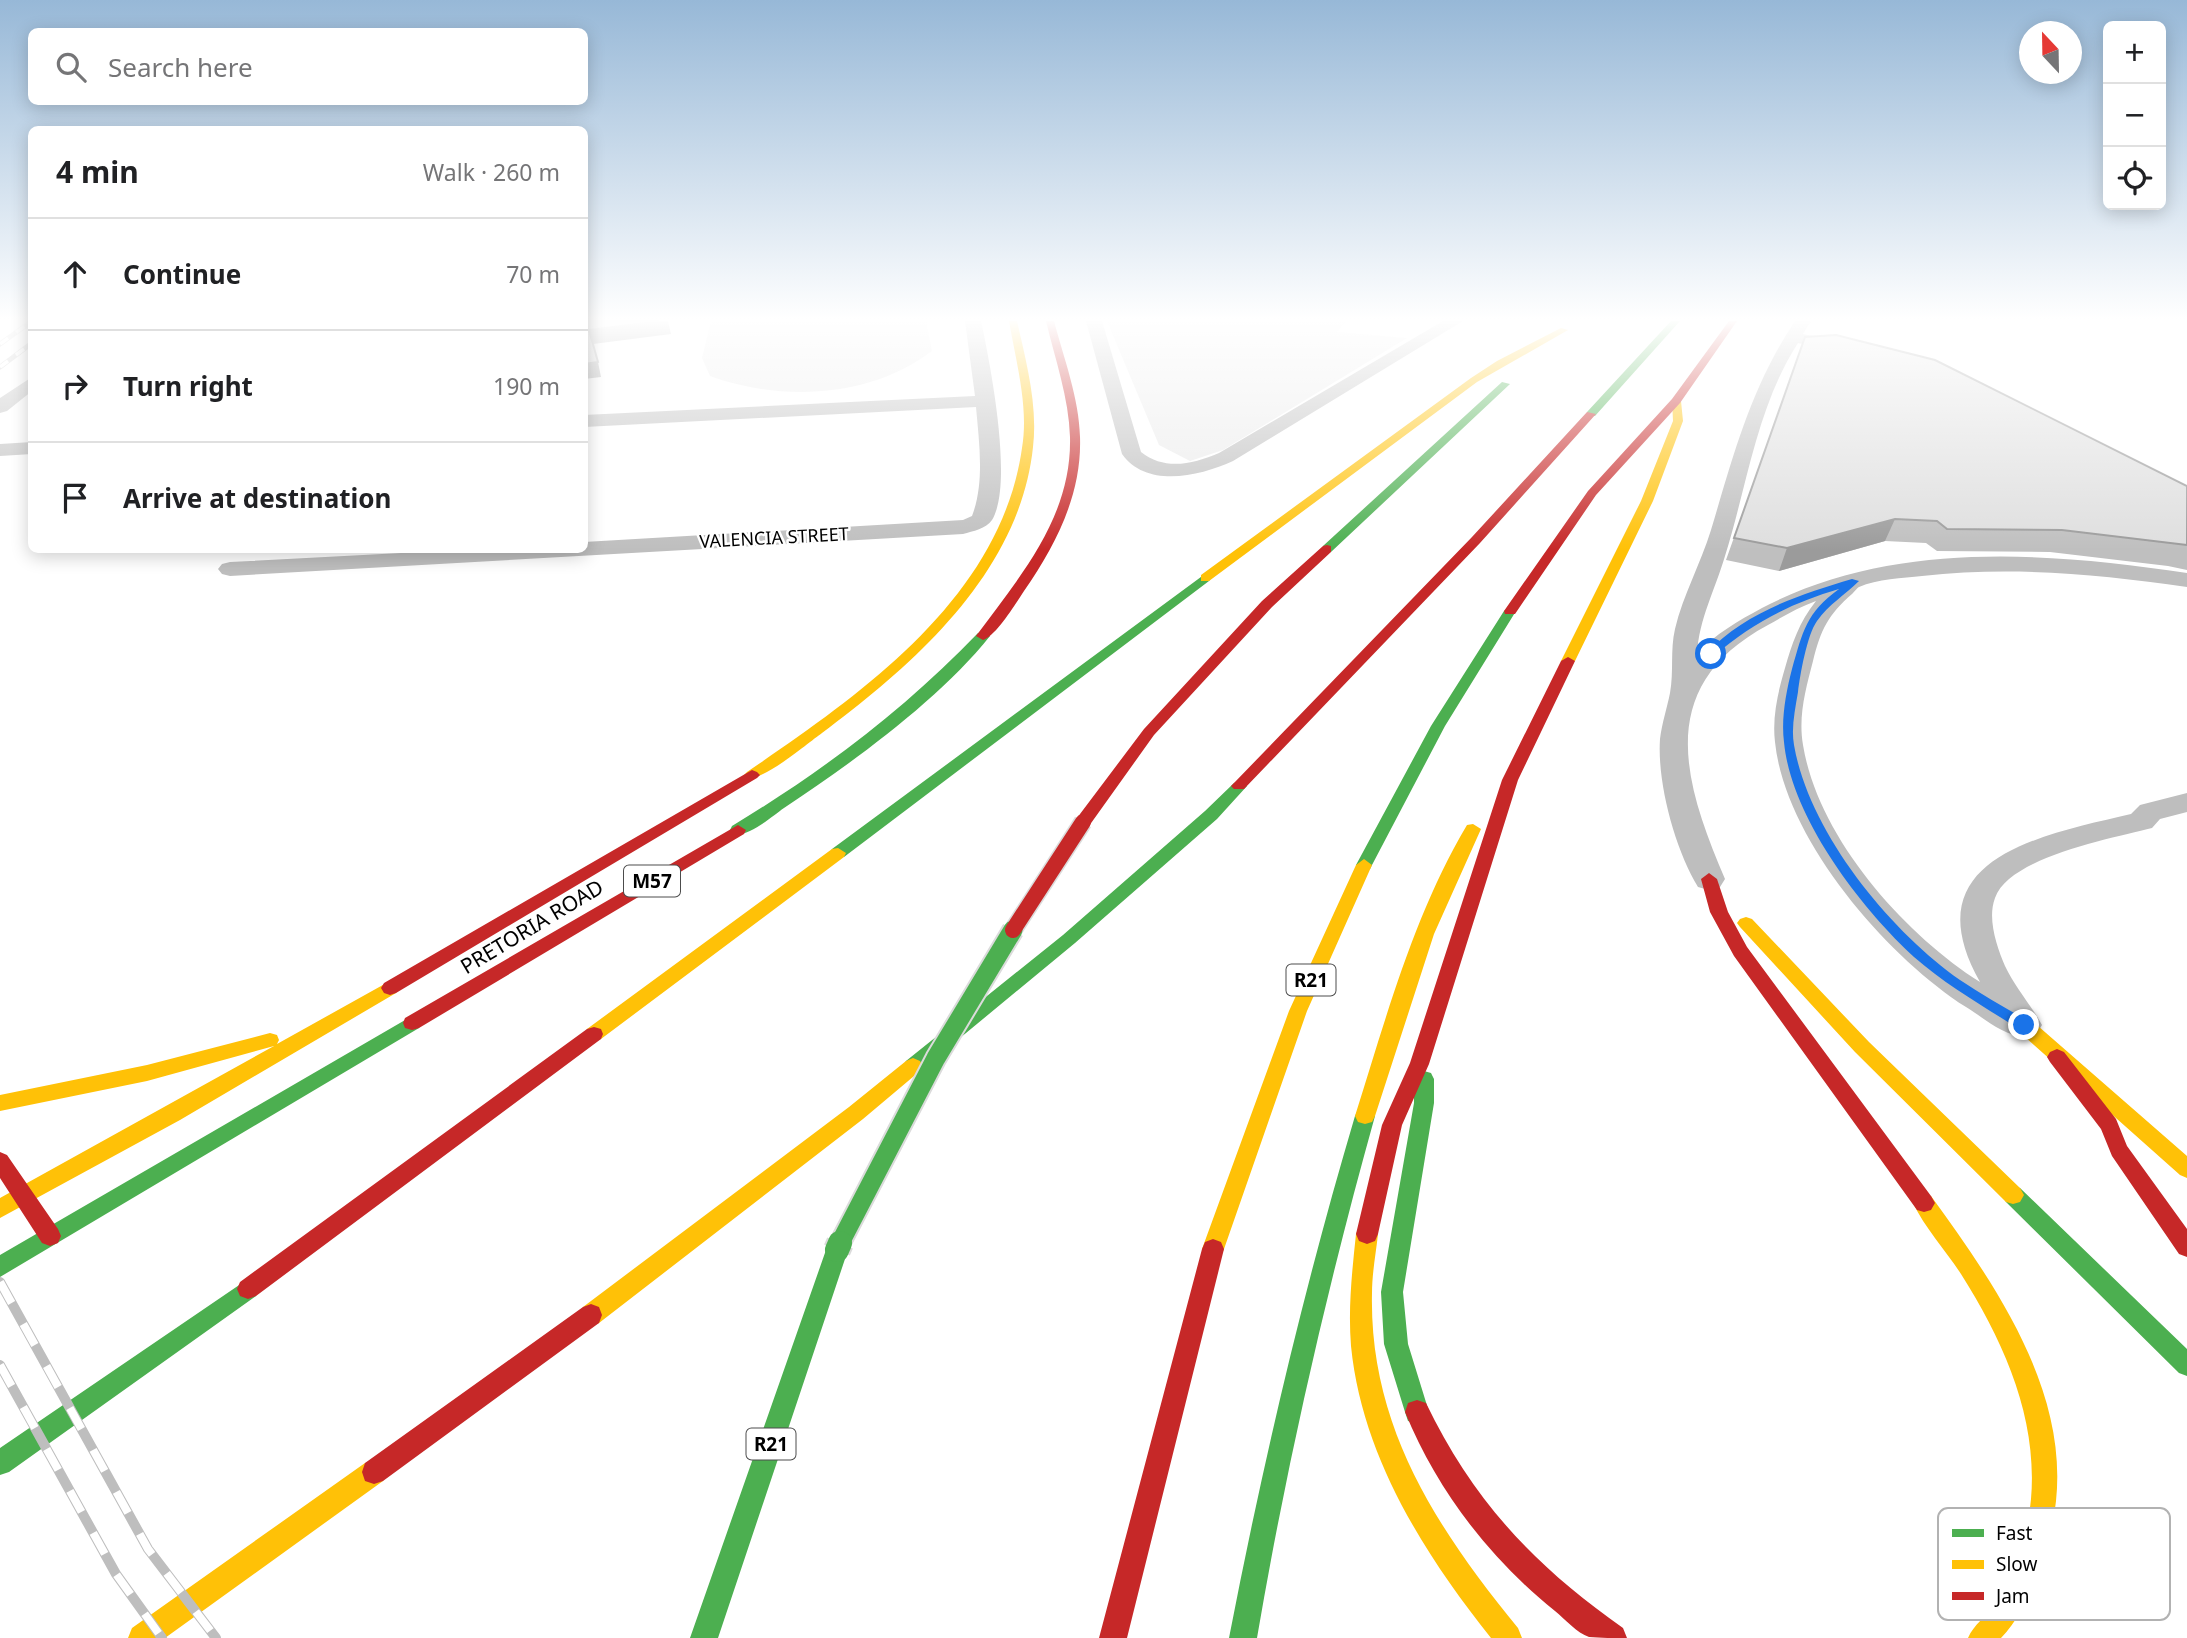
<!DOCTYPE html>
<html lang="en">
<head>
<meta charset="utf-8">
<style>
  body { margin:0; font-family:"Noto Sans",sans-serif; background:#f6f6f6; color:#202124 }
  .controls { position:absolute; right:21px; top:21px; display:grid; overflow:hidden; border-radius:10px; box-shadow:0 4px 18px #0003 }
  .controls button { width:63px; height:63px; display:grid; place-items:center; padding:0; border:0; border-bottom:2px solid #e0e0e0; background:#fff; color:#202124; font:35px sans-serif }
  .compass { position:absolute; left:2019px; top:21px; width:63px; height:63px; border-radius:50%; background:#fff; box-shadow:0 4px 18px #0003; rotate:338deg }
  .stop { position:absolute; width:21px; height:21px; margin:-16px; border:5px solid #1a73e8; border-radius:50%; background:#fff }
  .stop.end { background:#1a73e8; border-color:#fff; box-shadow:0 2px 7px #0008 }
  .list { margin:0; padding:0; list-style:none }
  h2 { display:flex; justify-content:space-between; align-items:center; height:91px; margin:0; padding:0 28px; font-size:30px }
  h2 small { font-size:23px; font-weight:400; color:#757577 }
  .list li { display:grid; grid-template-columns:46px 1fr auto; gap:21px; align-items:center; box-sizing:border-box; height:112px; padding:0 28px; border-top:2px solid #e0e0e0 }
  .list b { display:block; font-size:26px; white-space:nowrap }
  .list em { font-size:23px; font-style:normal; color:#757577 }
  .icon { flex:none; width:38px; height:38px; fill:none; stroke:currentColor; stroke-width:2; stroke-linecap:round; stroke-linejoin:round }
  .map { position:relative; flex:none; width:2187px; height:1638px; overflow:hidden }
  .search { position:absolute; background:#fff; box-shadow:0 4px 18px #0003; left:28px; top:28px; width:560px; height:77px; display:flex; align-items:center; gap:18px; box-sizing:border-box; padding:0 24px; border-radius:10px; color:#757577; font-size:26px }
  .panel { position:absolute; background:#fff; box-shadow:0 4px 18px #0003; left:28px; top:126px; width:560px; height:427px; border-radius:10px }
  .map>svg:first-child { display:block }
</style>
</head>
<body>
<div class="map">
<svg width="2187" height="1638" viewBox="0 0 2187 1638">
  <rect width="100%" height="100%" fill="#fff"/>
  <path fill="#ebebeb" d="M711,321H926L932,351C870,398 781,402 710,376L702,358Z
    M1107,321H1346L1337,332L1407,338L1223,450L1190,461L1159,445Z"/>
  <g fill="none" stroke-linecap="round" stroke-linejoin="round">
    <path fill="#bebebe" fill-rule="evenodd" d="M965,321H981C990,363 1014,484 992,520C986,529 973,531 963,534L230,576L222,574L218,569L222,564L230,562L458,550H584V542L963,520L972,516C985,482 979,442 976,407L584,427V415L975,396Z
      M1086,321H1102L1141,452C1165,471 1193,464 1219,453L1443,321H1463L1233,461C1200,476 1147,489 1122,454Z
      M1795,321H1811L1803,334L1848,344L1851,348L1842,353L1798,343C1757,406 1747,486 1725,556C1715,590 1699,619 1697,654C1715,634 1738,621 1762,608C1892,540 2047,552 2187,573V587C2099,574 2011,566 1922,576C1903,578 1877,579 1859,587C1857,588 1854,592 1852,594C1828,615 1821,629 1813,661C1806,688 1798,716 1803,745C1818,837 1903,933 1980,982C1910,858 2042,835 2131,814L2140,805L2187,793V812L2160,819L2152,828C2113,838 2009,857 1995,898C1987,919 1997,947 2005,966C2015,987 2031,1005 2042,1025L2036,1035C2011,1043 1987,1020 1966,1007C1886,956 1785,839 1775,742C1772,717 1778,692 1785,668C1792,644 1799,622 1816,601C1799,607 1784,616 1768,625C1654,686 1683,781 1725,879L1720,887L1709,890L1698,887C1675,849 1657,783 1660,739C1662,723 1667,708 1670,693C1674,672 1670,650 1675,629C1683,595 1701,563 1711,530C1734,453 1751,387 1795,321Z
      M32,377V391L7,411L0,413V398Z
      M32,442V454L0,456V444Z"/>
    <path fill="#4caf50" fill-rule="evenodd" d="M1671,321H1680L1595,416H1587V412Z
      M1502,382L1510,384L1331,552H1323V546Z
      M1205,574L1211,578L1209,581L844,857H832L830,853L832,849Z
      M1510,607L1516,611L1445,726L1372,865L1370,869H1358L1356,865L1431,726L1504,611Z
      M983,632L990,636C939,700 852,763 784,808C771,817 748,838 732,834L730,830L732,826C823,771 905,709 978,633Z
      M1239,781L1247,786L1217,819L1075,943L920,1071L913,1074L906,1071L903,1066L906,1061L1063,935L1205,811L1234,783Z
      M412,1016L419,1018L421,1023L419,1028L0,1277V1255Z
      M1424,1071L1431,1073L1434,1079V1103L1403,1292L1408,1344L1429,1412L1426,1421L1417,1424L1408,1421L1405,1412L1384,1344L1381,1292L1414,1103V1079L1417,1073Z
      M1365,1108L1372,1110L1375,1116C1327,1288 1287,1462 1257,1638H1229C1263,1462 1304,1288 1355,1116L1358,1110Z
      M2013,1186L2020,1188L2187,1349V1376L2179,1373L2006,1202L2002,1195L2006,1188Z
      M837,1240L845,1243L848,1250L718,1638H690L826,1250L829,1243Z
      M248,1279L256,1282L259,1289L256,1296L9,1472L0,1475V1448Z"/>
    <path fill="#ffc107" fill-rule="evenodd" d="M1009,321H1017C1026,361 1038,405 1033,447C1020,571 916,663 822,733C808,743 762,782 747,778L744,775L747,772C863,693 1001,597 1022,448C1029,407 1016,362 1009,321Z
      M1561,328L1568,330L1477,382L1209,581H1201V575L1471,378L1497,361Z
      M1672,399L1681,401L1683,421L1653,501L1575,661L1568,665L1563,664L1561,661L1641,501L1673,421Z
      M1473,824L1481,829L1434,934L1375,1116L1372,1122L1365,1124L1358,1122L1355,1116C1386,1018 1414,914 1467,825Z
      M838,848L846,853L844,857L601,1039L594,1041L587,1039L585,1034L587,1029L832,849Z
      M1364,859L1372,865L1307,1011L1224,1249L1221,1256L1213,1259L1205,1256L1202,1249L1289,1011L1356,865Z
      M1746,917L1752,919L1869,1042L2020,1188L2024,1195L2020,1202L2013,1204L2006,1202L1855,1052L1740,927L1737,923L1740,919Z
      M390,981L396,983L399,988L396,993L180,1120L0,1218V1198L274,1046L147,1081L0,1111V1095L147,1065L270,1033L277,1035L279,1040L277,1044Z
      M2024,1018L2031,1020L2187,1156V1178L2180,1175L2017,1030L2015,1025L2017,1020Z
      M913,1058L920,1061L923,1066L920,1071L863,1119L599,1323L591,1326L583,1323L580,1315L583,1307L849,1107L906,1061Z
      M1924,1194L1931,1196C1994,1283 2068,1388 2056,1501C2054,1520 2047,1540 2042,1558C2033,1587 2022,1616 2001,1638H1968C1974,1624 1986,1617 1995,1605C2002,1595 2007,1583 2011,1571C2019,1549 2029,1523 2031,1499C2038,1418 2004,1342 1961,1274C1946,1251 1925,1228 1913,1203L1917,1196Z
      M1367,1224L1375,1227L1378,1234C1376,1253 1372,1273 1372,1293C1369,1426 1437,1529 1518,1628L1522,1638H1491C1424,1554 1362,1456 1351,1346C1348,1308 1352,1272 1356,1234L1359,1227Z
      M374,1460L383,1463L386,1472L383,1481L165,1638H128L132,1628L365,1463Z"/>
    <path fill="#c62828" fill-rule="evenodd" d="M1046,321H1054C1064,359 1079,398 1080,437C1082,494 1056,545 1024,591C1016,603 996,636 983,640L976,636C1021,575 1072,517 1070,437C1069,398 1055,359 1046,321Z
      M1729,321H1737L1680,403L1596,495L1515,614H1505L1504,611L1588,491L1672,399Z
      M1587,412L1596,414L1480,543L1244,789H1234L1231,786L1234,783L1472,537Z
      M1327,545L1331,546V552L1272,607L1154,735L1089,826H1077L1075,822L1077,818L1144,729L1262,601L1323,546Z
      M1568,657L1575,661L1518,780L1429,1064L1402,1125L1378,1234L1375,1241L1367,1244L1359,1241L1356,1234L1382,1125L1410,1063L1502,780L1561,661Z
      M752,770L757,772L760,775L757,778L396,993L390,995L384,993L381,988L384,983Z
      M738,825L746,830L744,834L419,1028L412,1030L405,1028L403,1023L405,1018Z
      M1709,873L1717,879L1728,912L1747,947L1931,1196L1935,1203L1931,1210L1924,1212L1917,1210L1734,956L1710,912L1701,879Z
      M594,1027L601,1029L603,1034L601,1039L256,1296L248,1299L240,1296L237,1289L240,1282L587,1029Z
      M2057,1049L2064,1052L2116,1119L2127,1146L2187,1229V1257L2179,1254L2112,1156L2101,1129L2050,1062L2047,1057L2050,1052Z
      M0,1152L7,1155L58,1229L61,1236L58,1243L50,1246L42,1243L0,1178Z
      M1213,1239L1221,1242L1224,1249L1127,1638H1099L1202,1249L1205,1242Z
      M591,1304L599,1307L602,1315L599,1323L383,1481L374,1484L365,1481L362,1472L365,1463L583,1307Z
      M1417,1400L1426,1403C1473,1501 1535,1566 1623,1628L1627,1638C1616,1638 1599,1638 1589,1637C1577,1633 1565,1619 1555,1611C1489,1558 1437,1490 1405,1412L1408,1403Z"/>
    <g stroke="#bebebe" stroke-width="5">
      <path id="rail-far1" d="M0,344L32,321
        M0,367L32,343"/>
    </g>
    <g stroke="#bebebe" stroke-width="10">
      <path id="rail" d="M0,1282L148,1549L216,1638
        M0,1365L116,1574L162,1638"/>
    </g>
    <use href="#rail-far1" stroke="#fff" stroke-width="3.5" stroke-dasharray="10" stroke-linecap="butt"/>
    <use href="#rail" stroke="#fff" stroke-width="8" stroke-dasharray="24" stroke-linecap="butt"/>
    <g stroke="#dbdbdb" stroke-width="23" stroke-linecap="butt">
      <path id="fast-bridge-far1" d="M839,1245L936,1058L1013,930"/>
    </g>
    <g stroke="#dbdbdb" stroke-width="28" stroke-linecap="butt">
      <path id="fast-bridge" d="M837,1250L840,1243"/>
    </g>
    <g stroke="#dbdbdb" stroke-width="19" stroke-linecap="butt">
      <path id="jam-bridge" d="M1013,930L1083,822"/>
    </g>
    <use href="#fast-bridge-far1" stroke="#4caf50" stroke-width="19"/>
    <use href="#fast-bridge" stroke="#4caf50" stroke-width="24"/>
    <use href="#jam-bridge" stroke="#c62828" stroke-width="16"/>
  </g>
  <path fill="#bfbfbf" d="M1805,337L2187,486V570L2168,566L2050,552L1937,551L1926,543L1885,541L1779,571L1726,560Z"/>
  <path fill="#9b9b9b" d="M659,321H668L671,334L593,344L589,330Z
    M598,362L601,377L584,379V364Z
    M1895,519L1885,541L1779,571L1787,548Z"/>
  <path fill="#dedede" stroke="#9b9b9b" stroke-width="2" d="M584,321H659L589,330L598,362L584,364Z
    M1836,335L1935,360L2187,486V545L2062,530L1947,529L1937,521L1895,519L1787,548L1734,538L1805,337Z"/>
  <linearGradient id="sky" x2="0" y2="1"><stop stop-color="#97b8d7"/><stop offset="0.58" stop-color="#fff"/><stop offset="1" stop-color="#fff" stop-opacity="0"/></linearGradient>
  <rect width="2187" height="550" fill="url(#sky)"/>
  <path fill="#1a73e8" d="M1852,579L1859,581C1845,595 1829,604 1817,621C1807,635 1800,675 1798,692C1795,710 1791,728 1794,745C1809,832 1889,930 1960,980C1982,995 2006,1008 2028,1021V1029H2019C1983,1006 1946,985 1914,957C1860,907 1791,817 1784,742C1781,719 1786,692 1792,669C1803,631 1806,613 1839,589C1791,603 1752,623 1714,656L1706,654C1745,612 1799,595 1852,579Z"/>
  <g text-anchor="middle" stroke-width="5" stroke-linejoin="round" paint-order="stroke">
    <g font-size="18" fill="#000" stroke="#fff">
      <text transform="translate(774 538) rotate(-3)" y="6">VALENCIA STREET</text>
    </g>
    <g fill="#fff" stroke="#4c4c4c" stroke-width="2">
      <rect x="624" y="865.5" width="56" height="31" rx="5"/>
      <rect x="1286.5" y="964.5" width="49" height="31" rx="5"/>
      <rect x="746.5" y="1428.5" width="49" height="31" rx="5"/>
    </g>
    <g font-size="19" font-weight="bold" fill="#000">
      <text x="652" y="888">M57</text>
      <text x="1311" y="987">R21</text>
      <text x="771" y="1451">R21</text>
    </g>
    <g font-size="21" fill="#000" stroke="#fff">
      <text transform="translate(532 927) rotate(-31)" y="7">PRETORIA ROAD</text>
    </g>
  </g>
  <rect x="1938" y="1508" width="232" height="112" rx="10" fill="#fff" stroke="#b2b2b2" stroke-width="2"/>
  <rect x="1952" y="1529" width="32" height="8" fill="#4caf50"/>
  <rect x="1952" y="1560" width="32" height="9" fill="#ffc107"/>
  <rect x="1952" y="1592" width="32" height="8" fill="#c62828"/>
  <g font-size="19" fill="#000">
    <text x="1996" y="1540">Fast</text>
    <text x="1996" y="1571">Slow</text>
    <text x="1996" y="1603">Jam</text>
  </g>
</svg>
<div class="controls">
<button>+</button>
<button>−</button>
<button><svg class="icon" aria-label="locate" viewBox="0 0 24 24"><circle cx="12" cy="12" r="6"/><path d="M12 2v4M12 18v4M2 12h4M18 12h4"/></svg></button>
</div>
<svg class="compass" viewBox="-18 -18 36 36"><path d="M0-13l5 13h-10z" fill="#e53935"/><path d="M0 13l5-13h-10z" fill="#757577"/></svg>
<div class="stop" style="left:1711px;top:654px"></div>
<div class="stop end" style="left:2024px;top:1025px"></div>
<div class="search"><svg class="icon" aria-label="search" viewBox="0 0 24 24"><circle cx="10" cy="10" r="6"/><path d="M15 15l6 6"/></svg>Search here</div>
<section class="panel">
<h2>4 min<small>Walk · 260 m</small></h2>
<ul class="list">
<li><svg class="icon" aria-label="ahead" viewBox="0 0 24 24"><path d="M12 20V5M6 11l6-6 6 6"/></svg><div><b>Continue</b></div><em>70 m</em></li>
<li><svg class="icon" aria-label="right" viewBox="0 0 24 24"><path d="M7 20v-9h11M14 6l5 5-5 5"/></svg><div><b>Turn right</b></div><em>190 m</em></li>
<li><svg class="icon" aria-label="arrive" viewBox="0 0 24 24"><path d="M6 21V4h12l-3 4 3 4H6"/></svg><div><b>Arrive at destination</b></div></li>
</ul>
</section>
</div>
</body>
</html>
